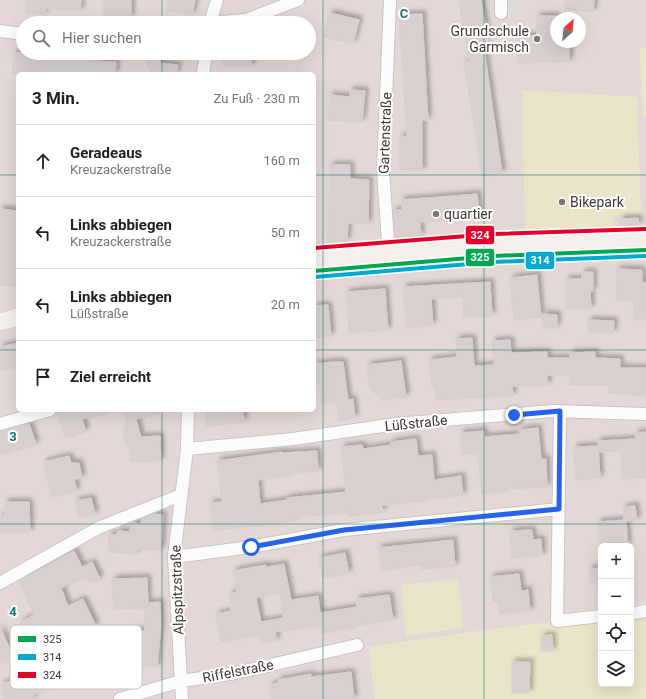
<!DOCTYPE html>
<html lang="de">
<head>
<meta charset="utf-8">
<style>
  body { margin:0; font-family:Roboto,sans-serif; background:#f2f2f2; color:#202124 }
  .controls { position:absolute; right:12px; bottom:12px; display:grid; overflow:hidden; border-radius:6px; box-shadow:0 4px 16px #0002 }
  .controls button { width:36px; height:36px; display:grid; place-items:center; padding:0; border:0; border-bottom:1px solid #e0e0e0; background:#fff; color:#202124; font:20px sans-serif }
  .compass { position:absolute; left:550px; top:12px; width:36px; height:36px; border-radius:50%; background:#fff; box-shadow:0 4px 16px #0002; rotate:27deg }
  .stop { position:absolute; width:12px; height:12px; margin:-9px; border:3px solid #2563eb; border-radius:50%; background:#fff }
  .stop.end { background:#2563eb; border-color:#fff; box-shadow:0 1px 4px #0008 }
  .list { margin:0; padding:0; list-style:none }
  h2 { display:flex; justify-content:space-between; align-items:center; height:52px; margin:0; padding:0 16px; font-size:17px }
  h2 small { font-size:13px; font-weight:400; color:#757577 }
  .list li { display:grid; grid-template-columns:26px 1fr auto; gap:12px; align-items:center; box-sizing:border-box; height:72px; padding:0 16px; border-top:1px solid #e0e0e0 }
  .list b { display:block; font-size:15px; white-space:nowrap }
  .list p { margin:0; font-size:13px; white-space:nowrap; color:#757577 }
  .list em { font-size:13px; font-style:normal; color:#757577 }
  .icon { flex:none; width:22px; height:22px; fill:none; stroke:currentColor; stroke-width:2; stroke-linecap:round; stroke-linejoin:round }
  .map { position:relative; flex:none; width:646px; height:699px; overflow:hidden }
  .search { position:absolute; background:#fff; box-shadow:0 4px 16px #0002; left:16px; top:16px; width:300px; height:44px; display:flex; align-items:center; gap:10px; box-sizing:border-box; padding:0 14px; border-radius:22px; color:#757577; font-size:15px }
  .panel { position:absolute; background:#fff; box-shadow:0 4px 16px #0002; left:16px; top:72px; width:300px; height:340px; border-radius:6px }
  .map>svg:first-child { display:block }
</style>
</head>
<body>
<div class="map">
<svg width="646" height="699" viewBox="0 0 646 699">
  <defs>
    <filter id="shadow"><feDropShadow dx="3.5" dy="-3.5" stdDeviation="2" flood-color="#0004"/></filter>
  </defs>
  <rect width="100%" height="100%" fill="#efe9e8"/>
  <path fill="#e3d8d5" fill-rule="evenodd" d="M0,0H646V603L639,604L631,614V546H601V617L509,627L369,647L375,699H0ZM556,18H580V42H556ZM23,23H309V53H23ZM18,74H314V410H18Z"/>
  <path fill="#eae5c8" d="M640,47L646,48V115H642Z
    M522,90L637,97L641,213L614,216L613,227L525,229Z
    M458,579L463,628L406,636L401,585Z
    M646,612V699H375L369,647L509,627L601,617V684H631V614Z"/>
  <path fill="#e0dad9" d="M501,0H520V15L501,13Z"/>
  <path fill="#d7d0cf" stroke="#d7cfce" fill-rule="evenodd" filter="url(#shadow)" d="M26,0H81L80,11L45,8V14L25,13Z
    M103,0H131V18L103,17Z
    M169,0H195L192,15L167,11Z
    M459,0H481L488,41L483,42L502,173L482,176L464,62H469Z
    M565,0H594L593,12L565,10Z
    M330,13L359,20L353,44L324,37Z
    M422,14L428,120H422V171L400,170V136L407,137L399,15Z
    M537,16H556V42H569V62L518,63V36H537Z
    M14,53H50L90,57V61L116,62L115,74H12Z
    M149,53L161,54L160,63L178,65L176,74H150L151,68L147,67Z
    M224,53H252L251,67L223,66Z
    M350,90L365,91L362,122L328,120L330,95L350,97Z
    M330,165H350V179L369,180L368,224L348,223L347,241L328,243Z
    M477,194L480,218L420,222L421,236L395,238L393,210H402L401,200Z
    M0,209L18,211L16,245H18V287L0,285Z
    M638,218L639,225L620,226V219Z
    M617,269L642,270V282L646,283V319H633L634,301H616Z
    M582,272H593V291H590L591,309H566V279H582Z
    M537,275L541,317L514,320L510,278Z
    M490,282L492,316L464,317L463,296L431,299L433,325L407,328L403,287Z
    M385,289L388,330L349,333L346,292Z
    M328,305L331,336L314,338V306Z
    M543,314L557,315V328H543Z
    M588,320L614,321L613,333L588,332Z
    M472,338L474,366L494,365L492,341L510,340L511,353L547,352V358H570V353L595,352V358L620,359V368H646V396L609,393V385H570V375H547L548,385L512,386L513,396L436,400L435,386H432L429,360L457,357L456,339Z
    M18,343V367L0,370V347Z
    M401,361L406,397L383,400L370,389L367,365Z
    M333,362H343L348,400L353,399L355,418L339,421L337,402L322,404L319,383L314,384V364Z
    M68,410H104L105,414L82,419L86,431L65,438L57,413Z
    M123,410H155L156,414L136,419L141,437L160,436L161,461L130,462V444L126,445L123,432L128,431Z
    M206,410H243L244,422L207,426Z
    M29,424L36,444L0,455V431Z
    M538,428L541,459H546L547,487L504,489V492L482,494L478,454L462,455L460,433L484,431V437L520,434L519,430Z
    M646,432V478L622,479L621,451L598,452V441L636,439L635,433Z
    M416,439L418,456L432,455L434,480L461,476L463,495L426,499V501L382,505L383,512L349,516V512L295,517L296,520L266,525L213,530L210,503L222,502L217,461L282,452V453L317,451L318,471L291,473V475L258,480L260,504L287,500V498L346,492L341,447L362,445L363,449L391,445V442Z
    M598,446L600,478L576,480L574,447Z
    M69,456L71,463H79L82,478L74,479L77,491L52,497L43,462Z
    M91,498L95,514L79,518L75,501Z
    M5,502H29L30,532L0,533V516L5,515Z
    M635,506L637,520L626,521L628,546H599L598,522L624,520L623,507Z
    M154,514L163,515L161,551L137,549L136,554L108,552L109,534L116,535L118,531L130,532L131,523L141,524L142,519Z
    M532,530L533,540L541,539L542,556L512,558L510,531Z
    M453,540L455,566L421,569V565L382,570L378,548Z
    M74,551L82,567L92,562L100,579L91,583L84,576L61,588L68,606L83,599L96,626L86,631L83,625L33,648L20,622L34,615L19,581Z
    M345,553L349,573L323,578L319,558Z
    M284,564L291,600L318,596L320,613L357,607L356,599L389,595L393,620L350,626V629L323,633L321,626L275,632L277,640L261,643L259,635L221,642L216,614L231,611L229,594L237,592L233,571L266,565L267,567ZM280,593L283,618L261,622L256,598Z
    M601,568V582L591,584L589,569Z
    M519,574L521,591L528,590L530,611L500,614L498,602L493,601L490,577Z
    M147,578L148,603L160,602L161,625L157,667L131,665L134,630L145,631L144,608L115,609L113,605L112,579Z
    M0,628L14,657L0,664Z
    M552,635L553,651H541V636Z
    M60,661L67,684L33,694L34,699H4L1,684L42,673L41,667Z
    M512,662H530L529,693H512Z
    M351,672L354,699H272L269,685L278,683V680L311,674V677Z"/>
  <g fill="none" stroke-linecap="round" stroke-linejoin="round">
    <g stroke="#cbc5c4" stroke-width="14">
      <path id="minor" d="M501,13V0
        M208,23L246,20L298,0
        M210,23L217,0
        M0,31L23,34
        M203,74L206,53
        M389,256L383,171L390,0
        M560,411L557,621L601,616
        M0,424L50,410
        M187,449L293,439L396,424L553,411L646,414
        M174,557L251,547L344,530L559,509
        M0,583L98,528L181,495
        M631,614L646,611
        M120,699L181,681L236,673L357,645
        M182,699L174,557L187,449L188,410"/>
    </g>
    <g stroke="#d1c5c2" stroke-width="18">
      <path id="secondary" d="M314,254L493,240L646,235
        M314,271L493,256L646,250
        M0,322L18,317"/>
    </g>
    <use href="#minor" stroke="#fdfcfc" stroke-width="12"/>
    <use href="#secondary" stroke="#f6f0ed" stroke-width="17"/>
    <g stroke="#fff" stroke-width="7">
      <path id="bus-1" d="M314,271L493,256L646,250"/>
    </g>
    <g stroke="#fff" stroke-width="7">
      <path id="bus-2" d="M315,277L493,262L646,256"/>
    </g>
    <g stroke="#fff" stroke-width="7">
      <path id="bus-3" d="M314,248L493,234L646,229"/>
    </g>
    <use href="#bus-1" stroke="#00a651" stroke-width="4"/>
    <use href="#bus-2" stroke="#00a9ce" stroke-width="4"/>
    <use href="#bus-3" stroke="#e4002b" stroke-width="4"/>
  </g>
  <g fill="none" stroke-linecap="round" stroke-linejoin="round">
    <path stroke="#2563eb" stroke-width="5" d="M251,547L344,530L559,509L560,411L514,415"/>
  </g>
  <path fill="none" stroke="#0f766e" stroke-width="1" stroke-opacity="0.55" d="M162,0V23M323,0V699M484,0V699M162,53V74M0,175H18M314,175H646M0,350H18M314,350H646M162,410V699M0,524H646"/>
  <g fill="#807574" stroke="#fff" stroke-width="1.5">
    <circle cx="537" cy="39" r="4"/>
    <circle cx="562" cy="202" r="4"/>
    <circle cx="436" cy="214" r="4"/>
  </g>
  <g text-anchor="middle" stroke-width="4" stroke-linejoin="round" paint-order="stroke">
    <g font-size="14" fill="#443635" stroke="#fff" text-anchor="start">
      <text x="529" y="36" text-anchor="end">Grundschule<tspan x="529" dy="16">Garmisch</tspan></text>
      <text x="570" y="207">Bikepark</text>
      <text x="444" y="219">quartier</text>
    </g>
    <g font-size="14" fill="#443635" stroke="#fff">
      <text transform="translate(385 133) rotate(-88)" y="5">Gartenstraße</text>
      <text transform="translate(416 423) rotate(-6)" y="5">Lüßstraße</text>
      <text transform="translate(177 590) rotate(-92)" y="5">Alpspitzstraße</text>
      <text transform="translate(238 671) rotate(-11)" y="5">Riffelstraße</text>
    </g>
  </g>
  <rect x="10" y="625" width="132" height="64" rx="6" fill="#fff" stroke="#c7c3c2" stroke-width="1"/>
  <rect x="18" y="636" width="18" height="6" fill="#00a651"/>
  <rect x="18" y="654" width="18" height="6" fill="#00a9ce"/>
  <rect x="18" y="672" width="18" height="6" fill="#e4002b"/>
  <g font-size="11" fill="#443635">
    <text x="43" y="643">325</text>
    <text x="43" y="661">314</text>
    <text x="43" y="679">324</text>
  </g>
  <g font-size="13" text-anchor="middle" font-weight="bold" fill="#0f766e" stroke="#fff" stroke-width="4" stroke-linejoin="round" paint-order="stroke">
    <text x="404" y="18">C</text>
    <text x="13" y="441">3</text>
    <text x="13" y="616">4</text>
  </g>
  <g stroke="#fff" stroke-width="1.5">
    <rect x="465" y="225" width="30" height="20" rx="4" fill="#e4002b"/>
    <rect x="465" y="248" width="30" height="19" rx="4" fill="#00a651"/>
    <rect x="525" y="251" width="30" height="19" rx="4" fill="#00a9ce"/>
  </g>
  <g font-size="11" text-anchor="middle" font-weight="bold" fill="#fff">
    <text x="480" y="239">324</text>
    <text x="480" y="261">325</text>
    <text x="540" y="264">314</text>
  </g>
</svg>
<div class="controls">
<button>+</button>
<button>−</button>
<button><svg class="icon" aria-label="locate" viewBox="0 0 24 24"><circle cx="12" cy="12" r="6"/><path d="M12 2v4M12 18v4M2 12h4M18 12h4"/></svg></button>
<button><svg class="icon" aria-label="layers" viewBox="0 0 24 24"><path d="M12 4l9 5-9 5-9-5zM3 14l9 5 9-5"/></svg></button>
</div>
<svg class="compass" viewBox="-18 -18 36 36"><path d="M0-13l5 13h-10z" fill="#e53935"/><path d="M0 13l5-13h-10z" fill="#757577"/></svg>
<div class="stop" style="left:251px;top:547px"></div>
<div class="stop end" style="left:514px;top:415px"></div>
<div class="search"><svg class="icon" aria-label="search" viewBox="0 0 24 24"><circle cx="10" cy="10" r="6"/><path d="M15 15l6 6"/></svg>Hier suchen</div>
<section class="panel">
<h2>3 Min.<small>Zu Fuß · 230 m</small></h2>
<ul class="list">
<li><svg class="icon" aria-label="ahead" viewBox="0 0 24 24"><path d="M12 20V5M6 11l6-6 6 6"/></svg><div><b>Geradeaus</b><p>Kreuzackerstraße</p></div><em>160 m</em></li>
<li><svg class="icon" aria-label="left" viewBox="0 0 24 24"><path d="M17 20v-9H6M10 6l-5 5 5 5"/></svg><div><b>Links abbiegen</b><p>Kreuzackerstraße</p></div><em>50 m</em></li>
<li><svg class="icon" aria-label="left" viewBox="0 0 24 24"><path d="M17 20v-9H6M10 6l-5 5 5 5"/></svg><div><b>Links abbiegen</b><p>Lüßstraße</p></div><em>20 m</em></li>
<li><svg class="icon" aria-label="arrive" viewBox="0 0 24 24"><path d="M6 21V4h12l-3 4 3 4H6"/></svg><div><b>Ziel erreicht</b></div></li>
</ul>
</section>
</div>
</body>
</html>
